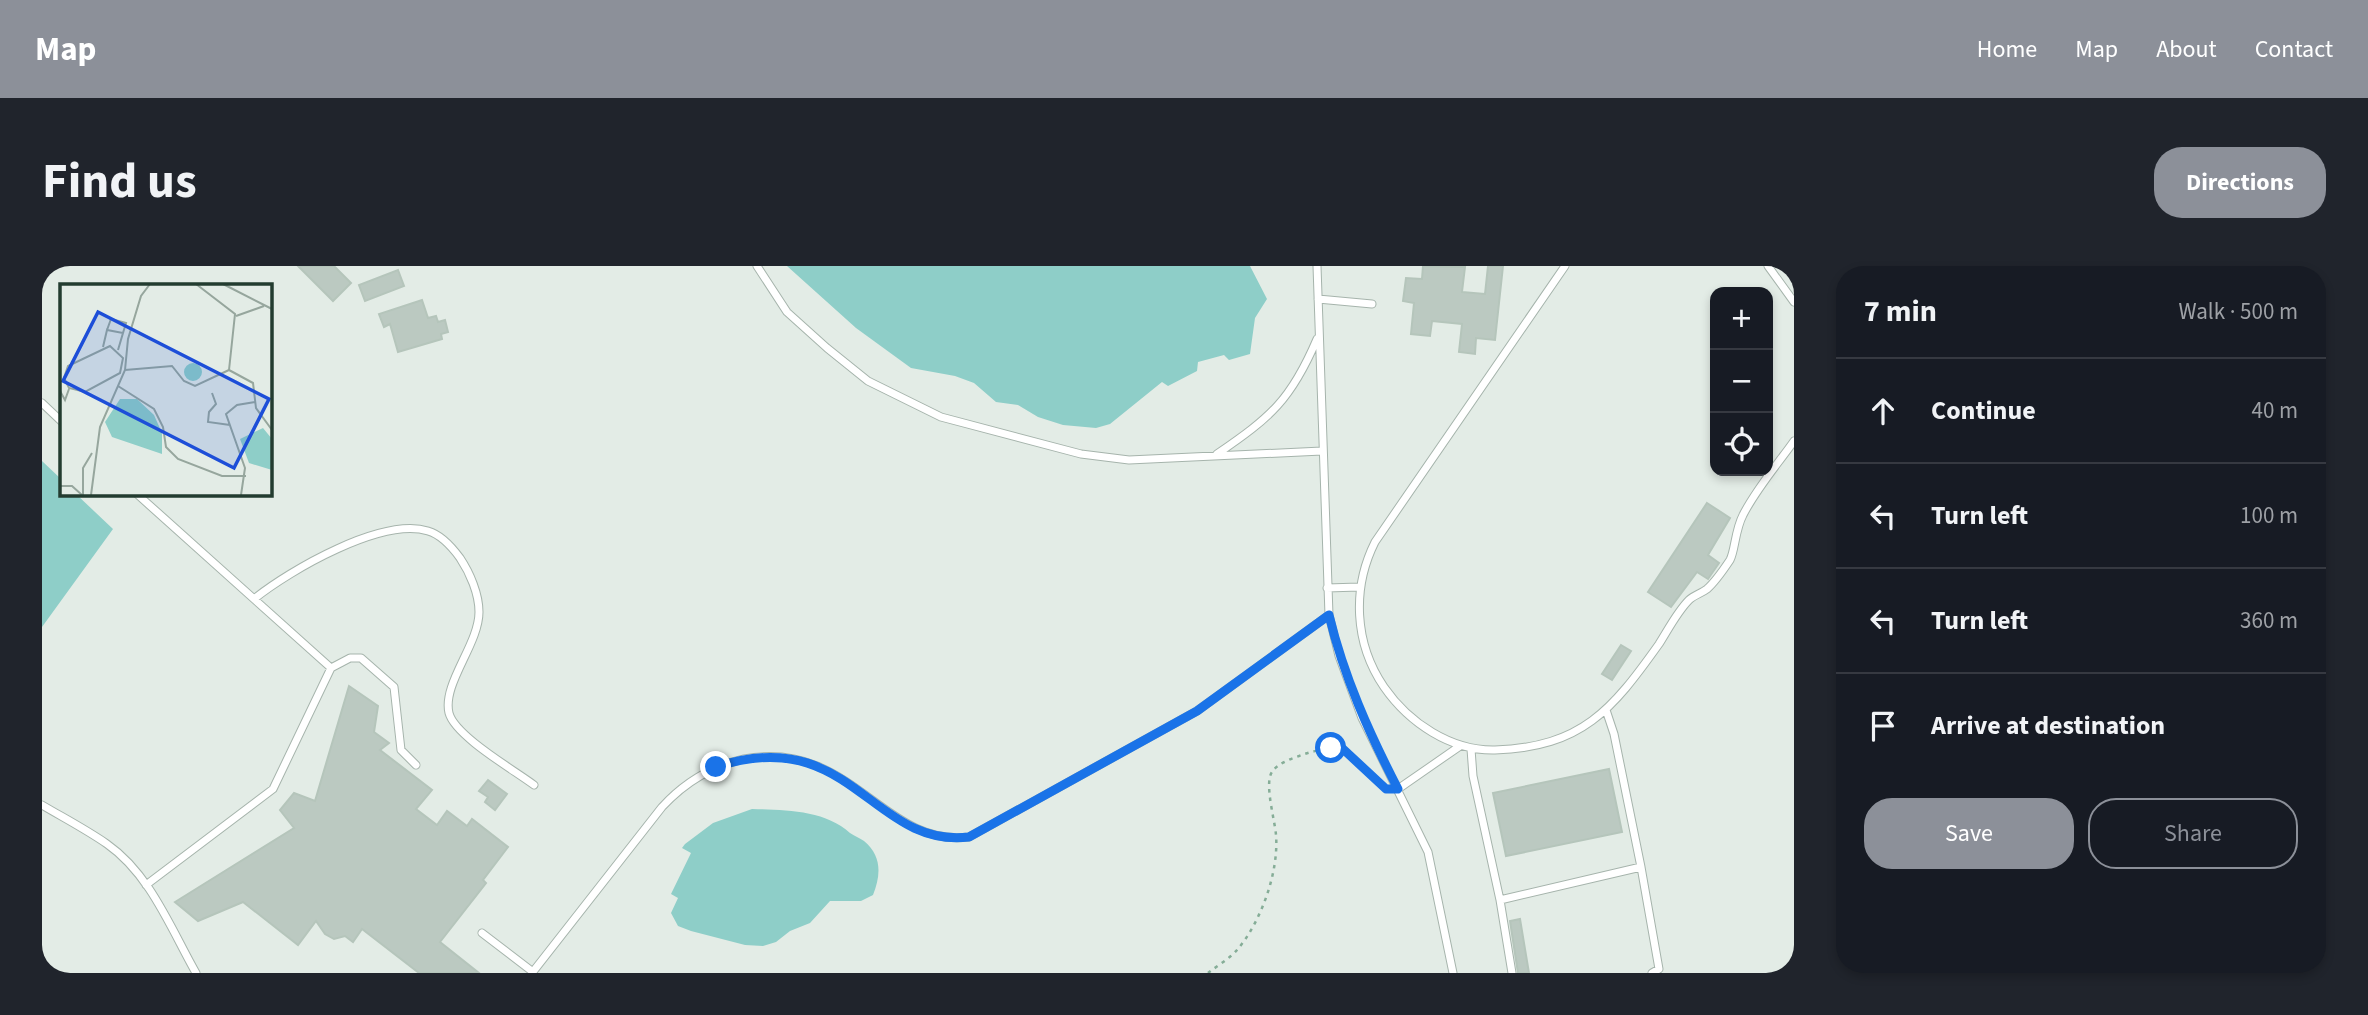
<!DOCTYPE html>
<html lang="en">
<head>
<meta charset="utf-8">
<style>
  body { margin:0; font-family:"Source Sans 3",sans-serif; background:#20242c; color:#f1f3f6 }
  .controls { position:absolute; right:21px; top:21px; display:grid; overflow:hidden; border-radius:14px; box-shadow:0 4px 10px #0003 }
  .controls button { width:63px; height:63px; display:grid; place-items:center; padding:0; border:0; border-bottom:2px solid #363941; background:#171b24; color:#f1f3f6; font:35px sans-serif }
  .stop { position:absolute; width:21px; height:21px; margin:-16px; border:5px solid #1a73e8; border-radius:50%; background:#fff }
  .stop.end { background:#1a73e8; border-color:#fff; box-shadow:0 2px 7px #0008 }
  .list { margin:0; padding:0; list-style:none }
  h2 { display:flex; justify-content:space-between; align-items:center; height:91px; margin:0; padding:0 28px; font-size:30px }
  h2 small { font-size:23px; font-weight:400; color:#9ea1a6 }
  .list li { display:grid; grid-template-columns:46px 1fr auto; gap:21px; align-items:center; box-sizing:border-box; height:105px; padding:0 28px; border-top:2px solid #363941 }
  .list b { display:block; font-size:26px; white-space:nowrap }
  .list em { font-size:23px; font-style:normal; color:#9ea1a6 }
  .actions { display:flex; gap:14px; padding:21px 28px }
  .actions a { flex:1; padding:16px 0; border:2px solid #8c9099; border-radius:28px; text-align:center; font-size:24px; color:#8c9099 }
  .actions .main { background:#8c9099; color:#fff }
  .icon { flex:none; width:38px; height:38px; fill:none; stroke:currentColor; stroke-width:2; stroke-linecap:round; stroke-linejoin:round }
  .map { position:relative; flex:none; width:1752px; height:707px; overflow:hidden; border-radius:28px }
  header { display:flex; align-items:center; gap:42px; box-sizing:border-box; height:98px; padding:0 35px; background:#8c9099; color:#fff }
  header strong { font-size:33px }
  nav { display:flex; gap:38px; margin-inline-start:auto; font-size:24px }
  .intro { display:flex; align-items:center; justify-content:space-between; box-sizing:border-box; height:168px; padding:0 42px }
  h1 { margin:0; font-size:49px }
  .button { padding:18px 32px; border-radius:28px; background:#8c9099; color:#fff; font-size:24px; font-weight:700 }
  main { display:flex; gap:42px; padding:0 42px }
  aside { flex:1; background:#171b24; border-radius:28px; box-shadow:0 4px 10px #0003 }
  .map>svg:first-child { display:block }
</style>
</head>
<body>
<header>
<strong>Map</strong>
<nav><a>Home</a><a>Map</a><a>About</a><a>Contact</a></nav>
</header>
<div class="intro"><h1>Find us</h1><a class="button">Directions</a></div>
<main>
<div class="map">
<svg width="1752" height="707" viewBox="0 0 1752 707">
  <rect width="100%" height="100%" fill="#e3ece6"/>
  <path fill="#8ecec8" d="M745,0H1208L1225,33L1213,52L1208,88L1187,94L1182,89L1156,96L1155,105L1126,120L1120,116L1068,158L1054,162L1021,159L996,151L976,139L954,136L932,117L913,110L869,102L814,62Z
    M0,195L19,213V228H34L71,263L0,361Z
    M710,543C743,544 783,544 808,567C812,570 818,572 822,575C840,590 839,609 831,629L819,635H788L768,657L748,665L734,676L721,680L703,679L649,665L636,660L629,647L636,632L629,628L649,587L640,582L643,578L671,557Z"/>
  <path fill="#bbc9c1" stroke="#b5c5bb" stroke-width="2" d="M256,0H292L309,17L291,35Z
    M1381,0L1423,1L1420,26L1443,28L1446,0H1461L1453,74L1434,72L1433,88L1417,86L1420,58L1390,55L1388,70L1369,68L1372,37L1361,35L1364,12L1380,13Z
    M356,4L362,20L323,35L317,19Z
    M380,34L386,52L394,50L396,56L403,54L406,66L399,68L400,73L356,86L348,58L342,61L337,48Z
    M1665,237L1688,252L1666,289L1677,297L1666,313L1655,306L1629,341L1606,326Z
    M1579,379L1589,385L1570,414L1560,408Z
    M307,420L336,440L332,466L347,477L338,484L390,524L374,543L395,559L405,545L425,560L430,553L466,581L441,614L444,617L398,676L437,707H377L320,663L311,676L303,670L292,673L283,668L274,655L256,679L201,636L156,655L133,636L252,562L238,544L252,527L273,535Z
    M1567,503L1580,566L1464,590L1451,527Z
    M446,514L465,528L453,544L443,536L446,531L437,525Z
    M1478,653L1487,707H1476L1468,655Z"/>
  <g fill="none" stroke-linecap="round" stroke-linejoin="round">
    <g stroke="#a6b4ac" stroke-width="9">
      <path id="lane" d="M715,0L745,46L785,82L826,115L899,151L1039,188L1087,194L1280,185
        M1275,0L1287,349L1297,390L1320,452L1386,586L1411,707
        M1523,0L1333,276C1310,322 1312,377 1342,421C1367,457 1409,485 1453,484C1540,481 1570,444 1617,378C1626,364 1635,346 1647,334C1652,329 1660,327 1665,323C1673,316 1682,303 1688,294C1693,285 1693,264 1701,249C1714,223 1735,199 1752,175
        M1726,0L1752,36
        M1276,33L1330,38
        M0,137L19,155
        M1175,188C1229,151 1249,134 1275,73
        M95,228L289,402L231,523L104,619
        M1285,322L1317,321
        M212,333C248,304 340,251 386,265C400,269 410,281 418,292C428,307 437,328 437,346C437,378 400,418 407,447C413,470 472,504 492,519
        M289,402L308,392H319L352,421L359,484L374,499
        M1429,483L1431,510L1458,634L1599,601L1572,468L1564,444
        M1356,523L1418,480
        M0,539C22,552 45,564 65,578C108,608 129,663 154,707
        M1599,601L1617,703L1610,707
        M1458,634L1470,707
        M440,667L491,706
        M490,707L620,541C643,516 669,500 702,493C810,473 841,582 927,571L1155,445L1287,349"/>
    </g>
    <path stroke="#85ad97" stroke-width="2.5" stroke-dasharray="3.5 5" stroke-linecap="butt" d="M1166,707C1175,700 1187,693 1195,684C1219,656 1237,606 1234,569C1233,555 1222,517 1230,506C1235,498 1248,493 1257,490C1302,473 1313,490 1343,522"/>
    <use href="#lane" stroke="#fff" stroke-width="7"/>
  </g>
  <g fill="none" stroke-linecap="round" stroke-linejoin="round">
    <path stroke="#1a73e8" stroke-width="9" d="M674,501C809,456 830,583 927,571L1155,445L1287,349C1302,411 1327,467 1356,523H1344L1301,483L1289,482"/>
  </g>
  <g transform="translate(18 18)">
    <rect width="212" height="212" fill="#e3ece6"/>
    <path d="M124 88a9 9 0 1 1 18 0a9 9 0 1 1-18 0ZM60,115H77L94,131L102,149V170L52,153L45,138ZM203,144L212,155V186L189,179L180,155Z" fill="#8ecec8"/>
    <path fill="none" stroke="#96a69d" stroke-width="2" d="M136,0L175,30L169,86M163,0L212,25M176,32L204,22M47,46L51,35L66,39L63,49M50,62L63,74L60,89L25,108L9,104L4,94L8,82ZM43,63L47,46L63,49L58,66M65,86L112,82L124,97L135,102L169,86M169,86L193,99L196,124L212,146M58,102L94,125L103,143L106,163L118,175L162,192H186M0,107L5,116L9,105M152,109L156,120L149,128L148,138L170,141M0,202H12L22,211M23,211V184L32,169M31,211L40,143L65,86L68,55L81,12L90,0M181,211L185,184L166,130L177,121L195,118"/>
    <path fill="#1d4ed8" fill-opacity="0.15" stroke="#1d4ed8" stroke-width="3.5" d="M38,28L209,115L174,184L3,97Z"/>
    <rect width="212" height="212" fill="none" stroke="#233c30" stroke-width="3.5"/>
  </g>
</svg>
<div class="controls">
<button>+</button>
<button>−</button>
<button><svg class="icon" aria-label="locate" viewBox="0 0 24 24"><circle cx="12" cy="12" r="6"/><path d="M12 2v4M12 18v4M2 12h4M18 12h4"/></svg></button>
</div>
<div class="stop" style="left:1289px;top:482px"></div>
<div class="stop end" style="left:674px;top:501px"></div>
</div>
<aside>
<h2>7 min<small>Walk · 500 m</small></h2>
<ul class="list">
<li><svg class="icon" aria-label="ahead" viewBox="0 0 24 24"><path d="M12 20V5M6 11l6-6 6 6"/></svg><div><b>Continue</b></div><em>40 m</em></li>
<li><svg class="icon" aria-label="left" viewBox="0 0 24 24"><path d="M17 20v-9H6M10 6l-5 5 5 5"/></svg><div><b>Turn left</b></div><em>100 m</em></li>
<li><svg class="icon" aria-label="left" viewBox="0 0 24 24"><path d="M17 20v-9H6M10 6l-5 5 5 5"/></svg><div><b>Turn left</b></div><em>360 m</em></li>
<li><svg class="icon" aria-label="arrive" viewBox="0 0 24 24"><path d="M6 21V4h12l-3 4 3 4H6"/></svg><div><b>Arrive at destination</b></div></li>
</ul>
<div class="actions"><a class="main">Save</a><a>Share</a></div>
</aside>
</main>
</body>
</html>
